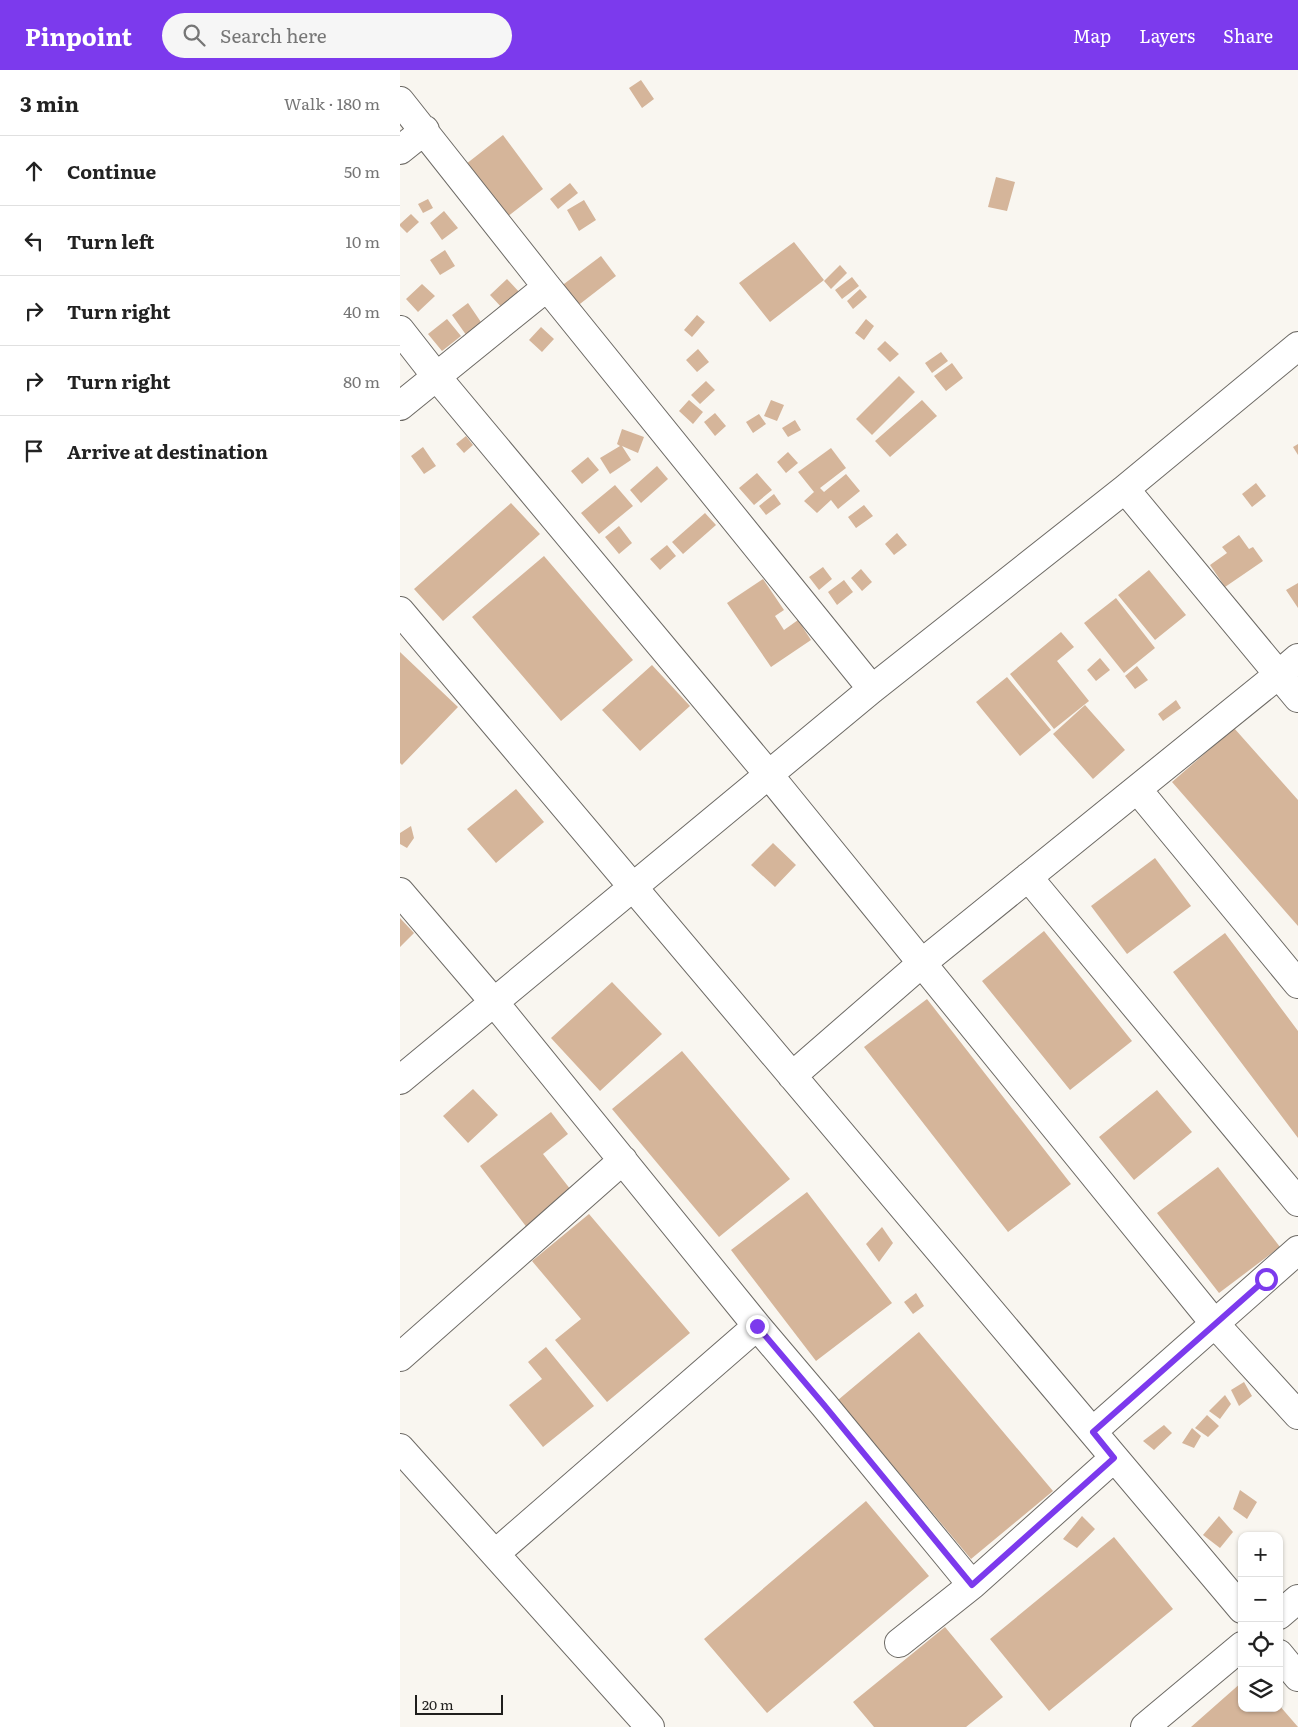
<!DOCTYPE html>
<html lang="en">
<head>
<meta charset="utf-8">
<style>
  body { margin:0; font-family:Literata,serif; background:#f6f6f6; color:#222 }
  .controls { position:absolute; right:15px; bottom:15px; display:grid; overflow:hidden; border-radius:10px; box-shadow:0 1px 4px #0004 }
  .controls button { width:45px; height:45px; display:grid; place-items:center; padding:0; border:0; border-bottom:1px solid #e0e0e0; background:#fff; color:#222; font:25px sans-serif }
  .scale { position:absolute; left:15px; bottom:12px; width:88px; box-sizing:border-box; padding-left:5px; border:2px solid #1f1e1c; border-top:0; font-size:14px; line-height:18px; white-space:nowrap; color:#1f1e1c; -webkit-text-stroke:4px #f9f6f0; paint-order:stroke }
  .stop { position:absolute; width:15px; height:15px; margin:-11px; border:4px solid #7c3aed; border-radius:50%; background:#fff }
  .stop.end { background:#7c3aed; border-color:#fff; box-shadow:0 1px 5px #0008 }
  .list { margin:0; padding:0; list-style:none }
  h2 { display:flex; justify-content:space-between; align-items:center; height:65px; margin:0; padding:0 20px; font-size:21px }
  h2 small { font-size:16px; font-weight:400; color:#767676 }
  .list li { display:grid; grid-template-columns:32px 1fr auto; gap:15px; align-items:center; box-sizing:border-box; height:70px; padding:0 20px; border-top:1px solid #e0e0e0 }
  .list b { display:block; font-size:19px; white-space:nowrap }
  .list em { font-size:16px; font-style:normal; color:#767676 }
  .icon { flex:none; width:28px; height:28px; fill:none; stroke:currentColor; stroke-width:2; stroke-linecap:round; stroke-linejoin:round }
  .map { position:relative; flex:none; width:898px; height:1657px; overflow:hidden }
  header { display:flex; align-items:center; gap:30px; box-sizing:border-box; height:70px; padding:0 25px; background:#7c3aed; color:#fff }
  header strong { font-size:24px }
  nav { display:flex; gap:28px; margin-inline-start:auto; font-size:18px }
  .search { width:350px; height:45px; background:#f6f6f6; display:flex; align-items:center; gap:12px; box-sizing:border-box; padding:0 18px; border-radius:28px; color:#767676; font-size:19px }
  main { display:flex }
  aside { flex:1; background:#fff }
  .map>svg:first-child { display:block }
</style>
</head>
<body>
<header>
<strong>Pinpoint</strong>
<div class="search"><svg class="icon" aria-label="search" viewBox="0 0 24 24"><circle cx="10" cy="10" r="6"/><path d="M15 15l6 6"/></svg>Search here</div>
<nav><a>Map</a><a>Layers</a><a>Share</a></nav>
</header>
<main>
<aside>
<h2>3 min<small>Walk · 180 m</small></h2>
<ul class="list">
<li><svg class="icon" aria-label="ahead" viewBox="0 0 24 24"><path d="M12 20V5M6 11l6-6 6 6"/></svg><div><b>Continue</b></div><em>50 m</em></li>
<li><svg class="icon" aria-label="left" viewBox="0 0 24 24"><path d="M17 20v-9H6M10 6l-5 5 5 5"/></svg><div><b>Turn left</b></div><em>10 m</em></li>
<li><svg class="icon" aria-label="right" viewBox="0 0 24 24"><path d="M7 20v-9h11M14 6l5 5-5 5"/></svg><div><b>Turn right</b></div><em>40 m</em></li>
<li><svg class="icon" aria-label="right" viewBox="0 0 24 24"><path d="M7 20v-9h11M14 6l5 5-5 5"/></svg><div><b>Turn right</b></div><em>80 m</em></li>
<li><svg class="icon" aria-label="arrive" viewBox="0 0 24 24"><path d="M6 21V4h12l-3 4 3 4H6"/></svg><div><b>Arrive at destination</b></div></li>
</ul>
</aside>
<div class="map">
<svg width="898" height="1657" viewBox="0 0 898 1657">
  <rect width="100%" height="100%" fill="#f9f6f0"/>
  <path fill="#d5b59a" d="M241,10L254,29L242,38L229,18Z
    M103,65L143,119L102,151L61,98Z
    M596,107L615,112L607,141L588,137Z
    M170,113L178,123L158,139L150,129Z
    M28,129L33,138L23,143L18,134Z
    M184,130L196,150L179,161L167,140Z
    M44,141L58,158L42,170L30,153Z
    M11,144L19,152L7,163L0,156V154Z
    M394,172L424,210L370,252L339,213Z
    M45,180L55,196L40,205L30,190Z
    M201,186L216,206L176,237L160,217Z
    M440,195L447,203L431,219L424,211Z
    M452,207L459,216L442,229L435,220Z
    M107,209L121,224L104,240L90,225Z
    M22,214L35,226L18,242L6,229Z
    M460,219L467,227L453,239L447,231Z
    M68,233L85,258L69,269L52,245Z
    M297,245L305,252L292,267L284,260Z
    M47,249L61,266L42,281L28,264Z
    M466,249L474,256L464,270L455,263Z
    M141,257L154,269L142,282L129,270Z
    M485,271L499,284L490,292L477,279Z
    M298,279L309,292L297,302L286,290Z
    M541,282L548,291L532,303L525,293Z
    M552,293L563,308L546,321L534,306Z
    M499,306L515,322L472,365L456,349Z
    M306,311L315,320L300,334L291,325Z
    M289,330L303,342L293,354L279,341Z
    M371,330L384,335L377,351L364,346Z
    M522,330L537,346L490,387L475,371Z
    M315,343L326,356L315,366L304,352Z
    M359,344L366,354L353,363L346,352Z
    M395,350L401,360L388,367L382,358Z
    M222,359L244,367L238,383L222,376L231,390L210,404L200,388L220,376L217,374Z
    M66,366L73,375L64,383L56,374Z
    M898,374V385L893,377Z
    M23,377L36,396L24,404L11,386Z
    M431,378L446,398L420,418L424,422L446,404L460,421L438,439L431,430L417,443L404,431L414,422L398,402Z
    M388,382L398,393L386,403L377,392Z
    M188,387L199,400L182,414L171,401Z
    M257,396L268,409L241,433L230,420Z
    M357,403L372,420L354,435L339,418Z
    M856,413L866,426L852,437L842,424Z
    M215,415L233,436L199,464L181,443Z
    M374,424L381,434L366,445L359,436Z
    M111,433L140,464L43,551L14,519Z
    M464,435L473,446L456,458L448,447Z
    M305,443L316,455L283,484L272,472Z
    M219,456L232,473L219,484L205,467Z
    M497,463L507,475L494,485L485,474Z
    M839,465L849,479L853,477L863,491L825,517L810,495L827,483L822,477Z
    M267,475L276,486L260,500L250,489Z
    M144,486L233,590L161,651L72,547Z
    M423,497L432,509L419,520L409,507Z
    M461,499L472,512L462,521L451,508Z
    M749,500L786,545L755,570L718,525Z
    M363,509L384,540L375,546L384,560L398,550L411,570L371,597L327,533Z
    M444,510L453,522L437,535L428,522Z
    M898,513V538L886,520Z
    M716,528L755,578L724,603L684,553Z
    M661,562L674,577L657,591L689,631L654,659L610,604Z
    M0,582L58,637L2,695L0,693Z
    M700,588L710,600L696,611L687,600Z
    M252,595L290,636L240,681L202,640Z
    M737,596L748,610L735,619L725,606Z
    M607,607L651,660L620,686L576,632Z
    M776,630L781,638L763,651L758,644Z
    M685,635L725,680L693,709L653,664Z
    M834,658L898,730V856L772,712Z
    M116,719L144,752L96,793L67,759Z
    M11,756L14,768L7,778L0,774V763Z
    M373,773L396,795L375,817L351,795Z
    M755,788L791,836L727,884L691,836Z
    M0,848L14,863L0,877Z
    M644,861L732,971L670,1020L582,911Z
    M825,863L898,961V1068L773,902Z
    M212,912L262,964L200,1021L151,968Z
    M527,929L671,1114L608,1162L464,977Z
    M282,981L390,1109L319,1167L212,1039Z
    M73,1019L98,1045L68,1073L43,1046Z
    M757,1020L792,1062L734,1110L699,1067Z
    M151,1042L168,1064L143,1084L174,1124L128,1159L80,1096Z
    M818,1097L880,1177L819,1223L757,1143Z
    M407,1122L492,1233L416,1291L331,1180Z
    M189,1144L290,1263L207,1332L155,1270L181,1249L132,1191Z
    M482,1157L493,1173L479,1192L466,1174Z
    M516,1223L524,1236L513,1244L504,1232Z
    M519,1262L653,1421L571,1489L438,1330Z
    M146,1277L194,1336L143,1377L109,1335L142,1309L128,1292Z
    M844,1312L852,1326L839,1336L831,1320Z
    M825,1325L831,1334L820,1349L809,1341Z
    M807,1345L819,1356L808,1367L795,1358Z
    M764,1355L772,1363L754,1380L743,1371Z
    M792,1358L801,1366L794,1378L782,1373Z
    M840,1420L857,1432L847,1449L833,1439Z
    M466,1431L529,1506L367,1643L304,1569Z
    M682,1446L695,1459L677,1478L663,1469Z
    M819,1446L833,1462L820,1478L803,1465Z
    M714,1467L773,1539L649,1641L590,1569Z
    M545,1557L603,1627L566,1657H474L453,1632Z
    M842,1612V1638H879V1635L898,1657H791Z"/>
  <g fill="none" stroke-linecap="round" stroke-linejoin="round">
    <g stroke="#6d6a65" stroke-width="30">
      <path id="minor" d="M0,31L147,217L472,619
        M0,80L25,60
        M0,260L36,306L369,705L815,1254L898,1345
        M0,336L147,217
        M725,419L898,628
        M0,541L842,1539
        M737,719L898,914
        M628,807L898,1132
        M0,822L94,932L357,1256L424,1335L572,1515
        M392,1006L522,893L878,605L898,588
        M0,1010L472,619L725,419L898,276
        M0,1287L223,1090
        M693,1361L898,1180
        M0,1378L250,1657
        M96,1483L357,1256
        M879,1545L898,1529
        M499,1573L572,1515L714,1388
        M879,1584L898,1607
        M745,1657L842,1576"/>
    </g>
    <use href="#minor" stroke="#fff" stroke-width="28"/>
  </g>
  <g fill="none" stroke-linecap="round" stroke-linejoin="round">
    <path stroke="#7c3aed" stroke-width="6" d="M357,1256L424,1335L572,1515L714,1388L693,1362L866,1209"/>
  </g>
</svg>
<div class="controls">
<button>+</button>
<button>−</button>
<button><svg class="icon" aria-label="locate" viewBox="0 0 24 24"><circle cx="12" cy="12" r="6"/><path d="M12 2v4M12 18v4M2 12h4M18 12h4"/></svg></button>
<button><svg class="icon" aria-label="layers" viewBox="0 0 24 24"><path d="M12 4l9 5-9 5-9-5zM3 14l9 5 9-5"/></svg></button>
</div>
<div class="scale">20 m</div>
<div class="stop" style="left:866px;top:1209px"></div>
<div class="stop end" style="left:357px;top:1256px"></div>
</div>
</main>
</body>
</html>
